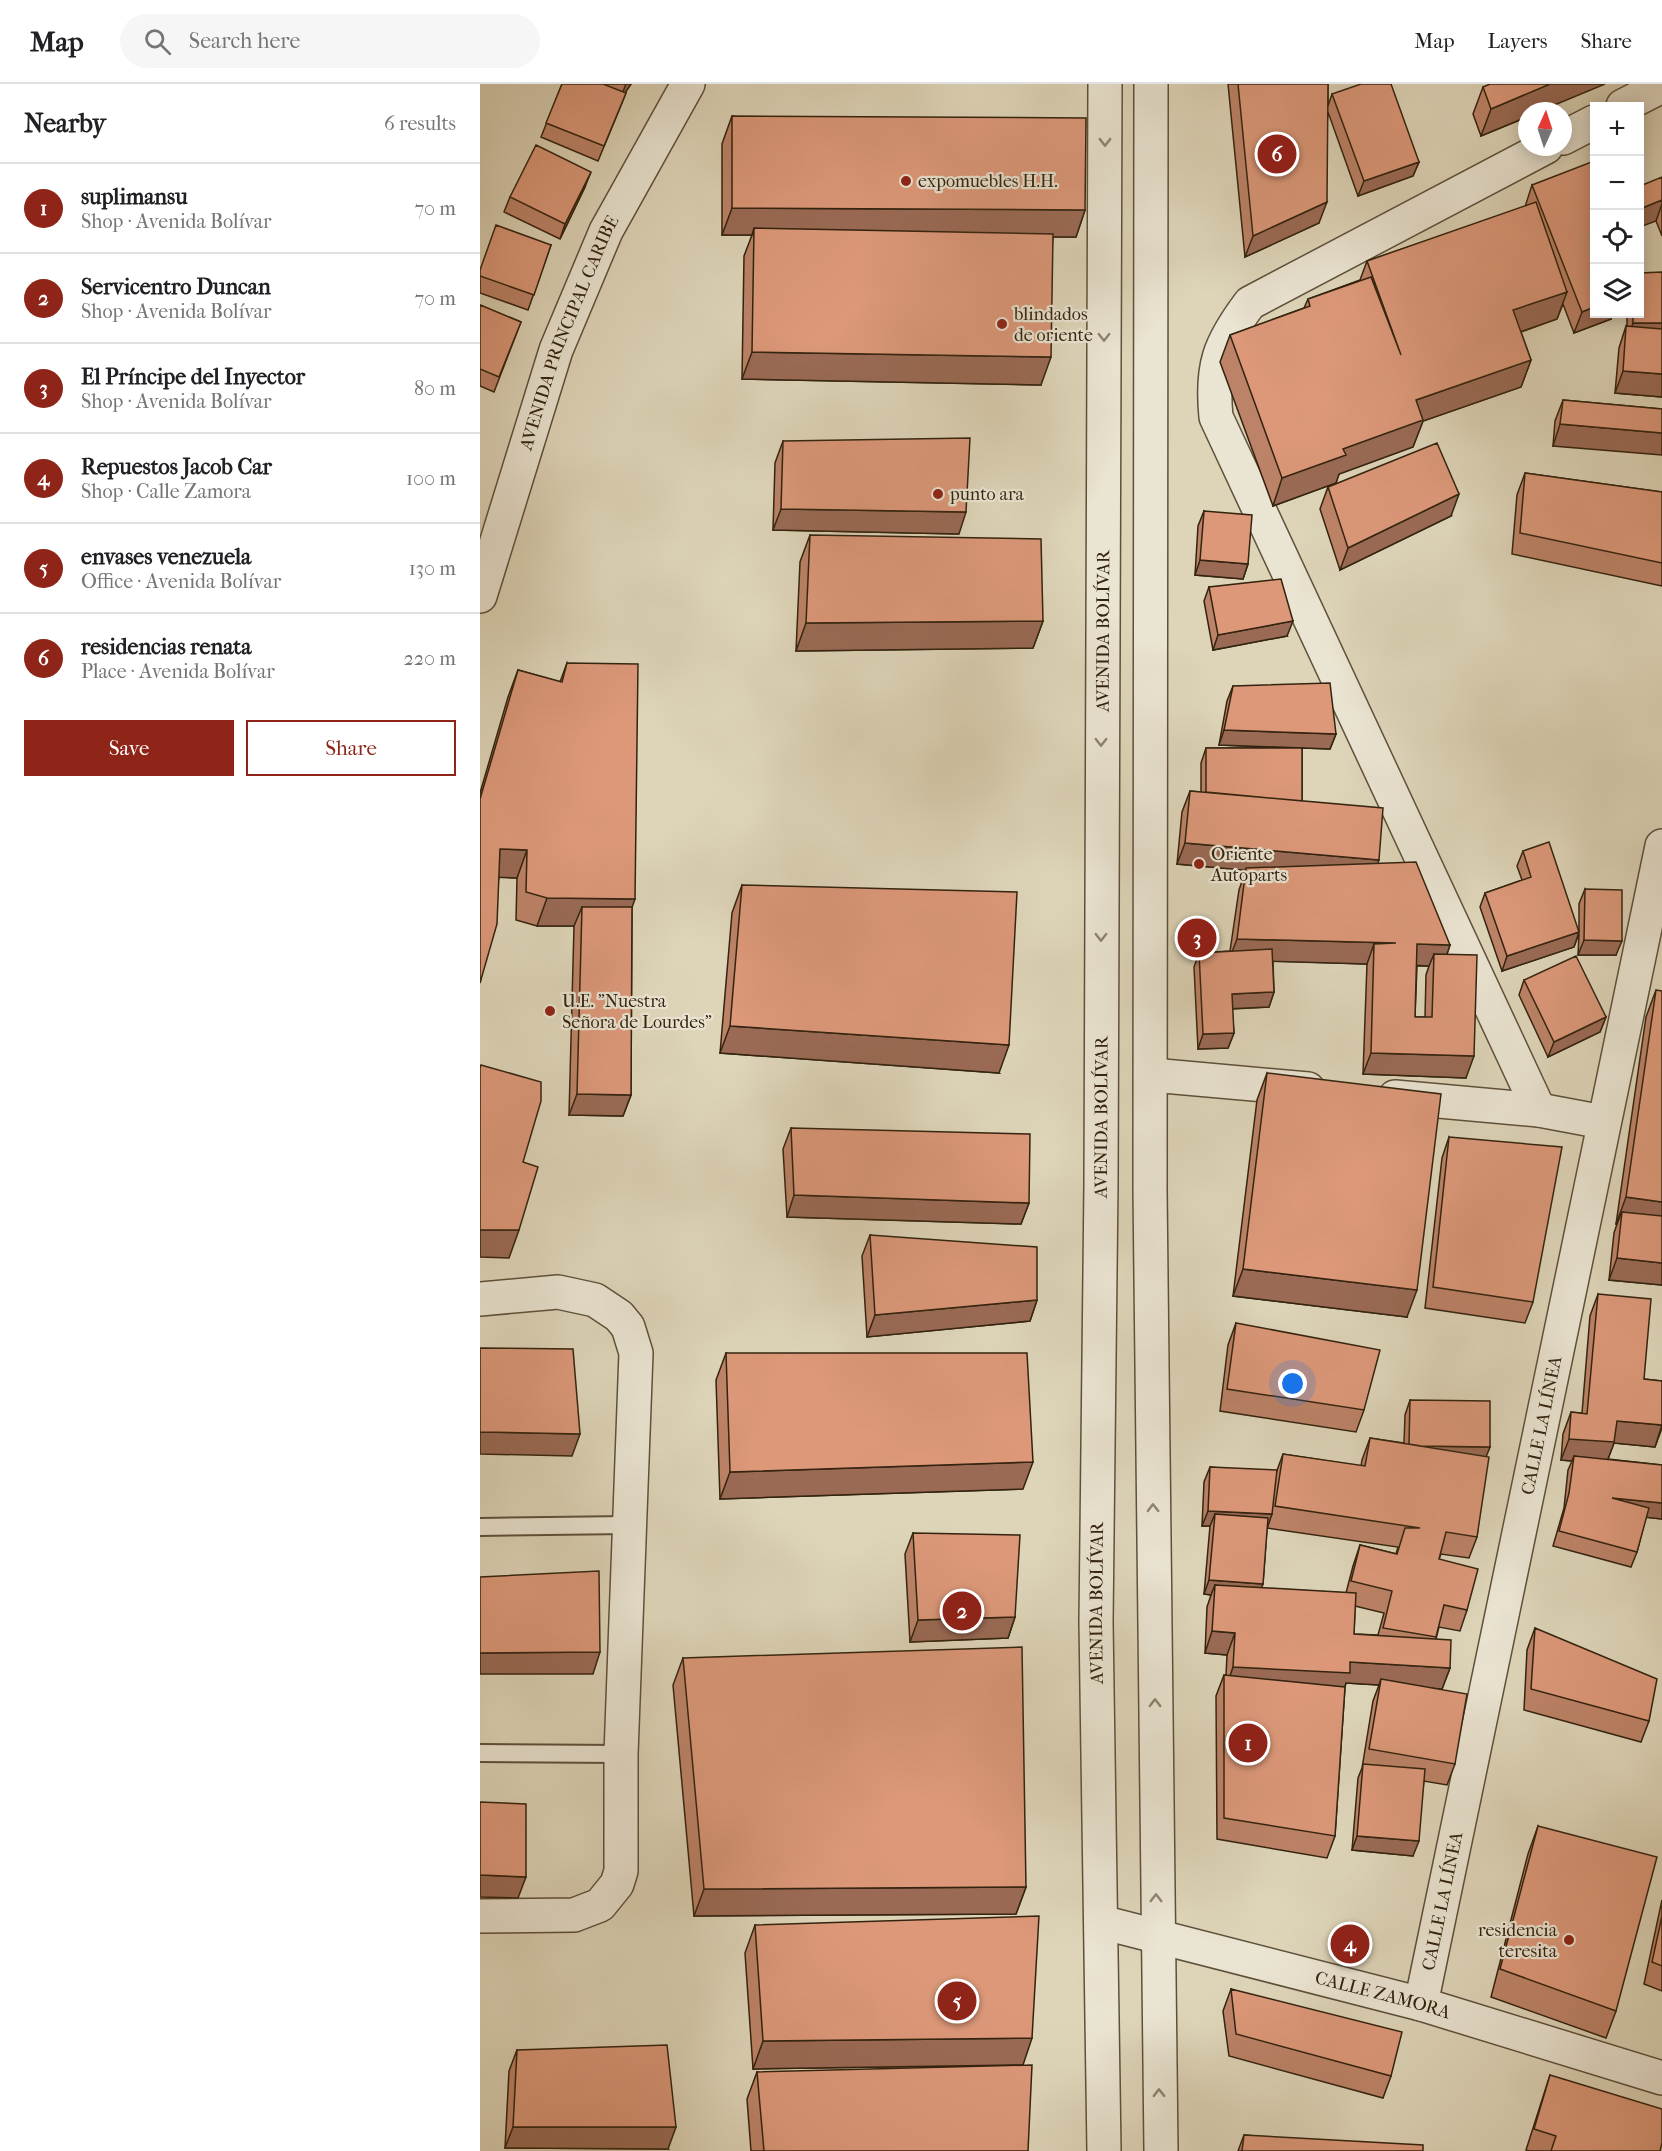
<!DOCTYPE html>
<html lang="en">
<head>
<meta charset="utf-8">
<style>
  body { margin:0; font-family:"IM FELL French Canon",serif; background:#f6f6f6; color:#202124 }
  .controls { position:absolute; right:18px; top:18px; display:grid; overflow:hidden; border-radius:0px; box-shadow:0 3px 15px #0003 }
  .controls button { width:54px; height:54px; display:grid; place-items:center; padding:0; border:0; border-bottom:2px solid #e0e0e0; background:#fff; color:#202124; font:30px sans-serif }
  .compass { position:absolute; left:1038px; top:18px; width:54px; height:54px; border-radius:50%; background:#fff; box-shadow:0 3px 15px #0003; rotate:3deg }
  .you { position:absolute; left:813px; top:1300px; width:21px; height:21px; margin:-15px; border:4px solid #fff; border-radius:50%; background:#1a73e8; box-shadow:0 0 0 9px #1a73e833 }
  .badge { display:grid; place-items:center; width:39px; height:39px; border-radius:50%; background:#8f2418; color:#fff; font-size:20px; font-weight:700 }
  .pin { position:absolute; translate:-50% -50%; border:3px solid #fff; box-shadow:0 2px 6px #0006 }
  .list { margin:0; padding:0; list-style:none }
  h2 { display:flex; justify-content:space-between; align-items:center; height:78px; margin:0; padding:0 24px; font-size:26px }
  h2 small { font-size:20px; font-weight:400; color:#757577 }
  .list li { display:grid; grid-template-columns:39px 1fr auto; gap:18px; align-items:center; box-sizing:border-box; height:90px; padding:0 24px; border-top:2px solid #e0e0e0 }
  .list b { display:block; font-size:22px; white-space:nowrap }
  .list p { margin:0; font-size:20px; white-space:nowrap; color:#757577 }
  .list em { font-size:20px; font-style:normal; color:#757577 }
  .actions { display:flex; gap:12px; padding:18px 24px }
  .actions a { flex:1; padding:14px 0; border:2px solid #8f2418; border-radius:0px; text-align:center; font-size:21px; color:#8f2418 }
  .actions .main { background:#8f2418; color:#fff }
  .icon { flex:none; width:33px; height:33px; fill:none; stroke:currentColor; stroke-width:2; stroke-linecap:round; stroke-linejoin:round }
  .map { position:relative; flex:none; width:1182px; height:2067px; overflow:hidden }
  header { display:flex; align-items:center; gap:36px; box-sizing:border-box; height:84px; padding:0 30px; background:#fff; border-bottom:2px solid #e0e0e0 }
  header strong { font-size:28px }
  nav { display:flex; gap:33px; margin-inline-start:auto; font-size:21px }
  .search { width:420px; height:54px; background:#f6f6f6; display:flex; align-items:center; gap:15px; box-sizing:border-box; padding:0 21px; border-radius:33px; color:#757577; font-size:22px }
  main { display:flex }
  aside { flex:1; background:#fff }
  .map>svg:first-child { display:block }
</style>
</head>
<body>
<header>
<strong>Map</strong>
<div class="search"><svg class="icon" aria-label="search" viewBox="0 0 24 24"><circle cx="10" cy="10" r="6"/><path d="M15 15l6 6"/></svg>Search here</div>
<nav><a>Map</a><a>Layers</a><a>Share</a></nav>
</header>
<main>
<aside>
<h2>Nearby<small>6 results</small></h2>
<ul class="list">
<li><span class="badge">1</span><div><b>suplimansu</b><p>Shop · Avenida Bolívar</p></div><em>70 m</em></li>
<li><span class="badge">2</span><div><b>Servicentro Duncan</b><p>Shop · Avenida Bolívar</p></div><em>70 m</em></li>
<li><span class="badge">3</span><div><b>El Príncipe del Inyector</b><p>Shop · Avenida Bolívar</p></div><em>80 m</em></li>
<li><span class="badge">4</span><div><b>Repuestos Jacob Car</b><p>Shop · Calle Zamora</p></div><em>100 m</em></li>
<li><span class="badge">5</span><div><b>envases venezuela</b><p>Office · Avenida Bolívar</p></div><em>130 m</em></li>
<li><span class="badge">6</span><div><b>residencias renata</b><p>Place · Avenida Bolívar</p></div><em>220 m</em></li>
</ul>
<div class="actions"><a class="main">Save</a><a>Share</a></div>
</aside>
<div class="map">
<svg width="1182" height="2067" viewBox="0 0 1182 2067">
  <rect width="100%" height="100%" fill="#ded5b9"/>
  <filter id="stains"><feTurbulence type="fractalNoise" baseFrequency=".00333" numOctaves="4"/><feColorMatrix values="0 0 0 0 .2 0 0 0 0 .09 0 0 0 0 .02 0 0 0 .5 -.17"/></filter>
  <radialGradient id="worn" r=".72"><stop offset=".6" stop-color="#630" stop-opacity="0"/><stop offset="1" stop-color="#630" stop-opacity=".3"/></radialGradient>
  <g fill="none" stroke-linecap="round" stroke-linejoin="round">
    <g stroke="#5e503a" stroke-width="20">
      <path id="service" d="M0,1443L148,1441
        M0,1669L141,1670"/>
    </g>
    <g stroke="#5e503a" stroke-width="36">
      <g id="minor">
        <path d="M1143,22L1182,2"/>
        <path d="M1083,54L1114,38"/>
        <path id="s1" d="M0,512L76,266L126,147L208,0"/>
        <path d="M672,991L828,1005"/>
        <path d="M915,1013L1059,1026L1123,1038"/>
        <path d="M1059,1026L736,333C731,282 739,260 770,219L1066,63"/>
        <path d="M0,1215L78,1208L115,1216L139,1232L148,1243L156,1269L141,1670V1787L137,1800L120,1821L94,1831L0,1832"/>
        <path id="s2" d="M621,1838L941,1920L1182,1994"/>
        <path id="s3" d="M941,1920L1182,762"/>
      </g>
    </g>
    <g stroke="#5e503a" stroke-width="36">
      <g id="tertiary">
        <path d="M671,0L670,1106L681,2067"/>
        <path id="s4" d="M624,2067L616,1538L621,1100L625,0"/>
      </g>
    </g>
    <use href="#service" stroke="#eae4d2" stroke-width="16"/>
    <use href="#minor" stroke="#eae4d2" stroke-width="33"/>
    <use href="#tertiary" stroke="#eae4d2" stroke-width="33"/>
  </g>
  <path fill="#bd8368" stroke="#33230f" stroke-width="1.5" fill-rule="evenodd" d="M82,0H151L145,9H146L140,24L118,77L61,53Z
    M748,0H848V22L852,10L939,78L933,92L878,112L848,28L839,139L765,173Z
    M1003,3L1047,27V33L1001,52L993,30Z
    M252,32L605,126L596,153H573L561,301L262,295L264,172L272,151H242V60Z
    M1182,93V152L1176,137Z
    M1052,101L1131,235L1094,249L1083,220L1077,235L1041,248L1051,276L1041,303L943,337L933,363L859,390L856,399L793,422L740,278L750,251L824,224L828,215L880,196L887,177L1045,123Z
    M105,103L80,155L24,128L30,113Z
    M71,161L48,226L0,209V186Z
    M1182,188V313L1135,309L1139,264L1146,242L1147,243V230H1160Z
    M0,221L41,238L14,308L0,302Z
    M1083,316L1182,325L1073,362L1075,337Z
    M303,357L479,450L293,446L295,379Z
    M1045,389L1182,408V502L1032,470L1037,411Z
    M848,403L971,432L860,486L840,425Z
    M724,427L768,480L763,495L715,491L718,442Z
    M330,451L563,537L553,564L316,567L320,478Z
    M729,503L807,552L733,566L724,517Z
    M87,579L152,823L151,1011L143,1032L89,1031L94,842H57L36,836L37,794L19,793L0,899V709L28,613L38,586L80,598Z
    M753,602L856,650L850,665L822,664V717L898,780L970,861L967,870L986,994L883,990L887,880L793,877L794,908L789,923L752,925L754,949L748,964L718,965L714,883L719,869L750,867L759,806L766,786L697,780L702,728L710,707L721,708V679L726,664H812L739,661L747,617ZM937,882H949L946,891L945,933H935Z
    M1043,767L1099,847V820L1105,805L1136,871H1098L1099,850L1094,863L1022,887L1000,823L1005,809L1042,796L1037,782Z
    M262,801L519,989L240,969L252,829Z
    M1044,896L1126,933L1120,948L1068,973L1039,911Z
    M1176,906L1182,1201L1129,1196L1134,1149L1137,1140H1136L1166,933Z
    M787,989L927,1233L753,1212L777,1016Z
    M311,1044L549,1119L541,1140L307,1133L303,1065Z
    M969,1053L1053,1218L1045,1239L945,1224L962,1074Z
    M390,1151L557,1216L550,1237L387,1253L382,1172Z
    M1118,1210L1164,1295L1182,1297V1344L1175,1363L1134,1359L1128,1375L1182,1381V1435L1166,1433L1157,1468L1151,1483L1073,1462L1084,1424L1088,1386L1092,1377L1081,1376L1083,1350L1091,1328L1102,1329L1110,1232Z
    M756,1239L884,1326L876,1348L740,1327L748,1261Z
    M246,1269L543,1405L240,1415L236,1296Z
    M930,1316L1010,1363L1006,1372L997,1453L989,1474L961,1470L959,1475L987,1526L980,1547L959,1543L956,1555L970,1584L962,1605H956L975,1680L967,1701L944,1697L933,1772L872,1766L878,1694L882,1684L893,1617L899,1601L866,1599L865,1603L855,1752L847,1774L737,1755L736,1612L744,1591H746L747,1571L725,1569L727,1523L731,1511L724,1510L730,1442H722L724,1398L730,1383L796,1389L803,1370L881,1382L882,1376L890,1354L924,1359L925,1331ZM787,1444L918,1463L916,1470L880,1461L873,1482L866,1509L781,1504L783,1500ZM875,1522L904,1529L898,1551L874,1550Z
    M433,1449L535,1533L528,1554L430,1558L425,1470Z
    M1055,1544L1169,1637L1161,1658L1044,1626L1047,1566Z
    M203,1574L546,1803L536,1830L214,1832L193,1601Z
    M1058,1742L1136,1927L1126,1954L1011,1913L1048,1770Z
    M1182,1816V1907L1164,1900Z
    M275,1841L543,1981L273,1985L265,1869Z
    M751,1905L911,1992L903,2014L749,1972L743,1927Z
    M37,1966L188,2065L25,2064L29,1987Z
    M277,1988L548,2067H271L267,2015Z
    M1070,1991L1180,2067H1049L1046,2066Z
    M764,2051L943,2067H758Z"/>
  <path fill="#9a6a55" stroke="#33230f" stroke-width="1.5" d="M146,0H151L139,17Z
    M1070,0H1125L1060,27H1047V33L1001,52L1011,25Z
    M939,78L933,92L878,112L884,97Z
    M111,88L105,103L80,155L85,140Z
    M1182,116V120L1176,137L1160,143V125Z
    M847,118L839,139L765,173L773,152Z
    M252,124L605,126L596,153L274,151V144L272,151H242Z
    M1087,208L1077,235L1023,254L1033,226Z
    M1114,223V230H1133L1131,235L1094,249L1102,228Z
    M1153,239H1182V254H1148Z
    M272,268L571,273L561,301L262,295Z
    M1051,276L1041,303L943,337L933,363L859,390L856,399L793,422L802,394L863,365L936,316Z
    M1143,287L1182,290V313L1135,309Z
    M1080,340L1182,349V371L1073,362Z
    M979,410L971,432L860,486L868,464Z
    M301,425L486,428L479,450L293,446Z
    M720,476L768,480L763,495L715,491Z
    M563,537L553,564L316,567L326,539Z
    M813,537L807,552L733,566L738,551Z
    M744,646L856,650L850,665L739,661Z
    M705,759L899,776L891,798L697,780Z
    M20,765L47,766L37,794L10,793Z
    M67,814L155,815L145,843L102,823L94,842H57Z
    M1099,848L1094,863L1022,887L1027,872Z
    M757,855L916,859L894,860L887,880L749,876Z
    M1104,856L1142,857L1136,871H1098Z
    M937,860L970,861L963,882L954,870L949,882L929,881Z
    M794,908L789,923L746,925L752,910Z
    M1126,933L1120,948L1068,973L1074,958Z
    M250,942L529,961L519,989L240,969Z
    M754,949L748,964L718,965L723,950Z
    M891,969L994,972L986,994L883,990Z
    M97,1010L151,1011L143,1032L89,1031Z
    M314,1111L549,1119L541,1140L307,1133Z
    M1146,1113L1182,1118V1146L1142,1128L1137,1140H1136Z
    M0,1146H39L29,1174L0,1173Z
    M1137,1174L1182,1179V1201L1129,1196Z
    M763,1185L937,1206L927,1233L753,1212Z
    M557,1216L550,1237L387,1253L395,1231Z
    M1137,1337L1182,1341L1175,1363L1134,1359L1126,1380L1094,1372L1092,1377L1081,1376L1089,1355Z
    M0,1348L100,1350L92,1372L0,1370Z
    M929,1362L1010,1363L1004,1378Z
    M553,1378L543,1405L240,1415L250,1388Z
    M1132,1414L1182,1419V1435L1126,1429Z
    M728,1427L792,1430L787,1445L735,1430L730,1442H722Z
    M729,1496L783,1500L777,1514L735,1501L731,1511L724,1510Z
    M535,1533L528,1554L430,1558L438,1536Z
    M732,1547L755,1549L747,1571L725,1569Z
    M120,1568L113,1590H0V1569Z
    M870,1578L970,1584L962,1605L900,1601L901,1595L899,1601L866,1599L862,1611L746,1604L753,1583Z
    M877,1752L939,1757L933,1772L872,1766Z
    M0,1791L46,1793L38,1814L0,1813Z
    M546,1803L536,1830L214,1832L224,1805Z
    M552,1954L543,1981L273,1985L283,1957Z
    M33,2043H196L188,2065L25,2064Z"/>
  <path fill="#dc9879" stroke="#33230f" stroke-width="1.5" d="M82,0H123L146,9L124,62L66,39Z
    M758,0H848L847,118L773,152Z
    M881,0H911L939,78L884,97L852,10Z
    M1010,0H1070L1011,25L1003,3Z
    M252,32L606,34L605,126L252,124Z
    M56,61L111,88L85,140L30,113Z
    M1114,77V223L1102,228L1052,101Z
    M1182,93V116L1160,125V102Z
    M1056,118L1087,208L1033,226L1051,276L936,316L943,336L863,365L866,371L802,394L750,251L830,222L828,215L891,193L921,271L887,177Z
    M16,141L71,161L54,211L0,192V186Z
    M274,144L573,150L571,273L272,268Z
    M1182,188V239H1153V230H1160V189Z
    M0,221L41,238L19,293L0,285Z
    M1146,242L1182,245V290L1143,287Z
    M1083,316L1182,325V349L1080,340Z
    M490,354L486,428L301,425L303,357Z
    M957,359L979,410L868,464L848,403Z
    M1045,389L1182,408V479L1040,449Z
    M724,427L772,431L768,480L720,476Z
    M330,451L561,455L563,537L326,539Z
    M801,495L813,537L738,551L729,503Z
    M87,579L158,580L155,815L67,814L46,808L47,766L20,765L17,840L0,899V715L38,586L82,598Z
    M850,599L856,650L744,646L753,602Z
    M726,664H822V717L726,708Z
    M710,707L903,724L899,776L705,759Z
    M1069,758L1099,848L1027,872L1005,809L1051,793L1043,767Z
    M936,778L970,861L937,860L935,933H952L954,870L997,871L994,972L891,969L894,860L916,859L757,855L766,784Z
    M262,801L537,808L529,961L250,942Z
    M1105,805L1142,806V857L1104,856Z
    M102,823H152L151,1011L97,1010Z
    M792,865L794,908L752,910L754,949L723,950L719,869Z
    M1096,872L1126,933L1074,958L1044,896Z
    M1176,906L1182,907V1118L1146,1113Z
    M1,981L61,998V1017L43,1078L58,1083L39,1146H0V984Z
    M787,989L961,1010L937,1206L763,1185Z
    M311,1044L550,1050L549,1119L314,1111Z
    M969,1053L1082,1063L1053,1218L953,1203Z
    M1142,1128L1182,1132V1179L1137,1174Z
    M390,1151L557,1163V1216L395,1231Z
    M1118,1210L1171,1215L1164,1295L1182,1297V1341L1137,1337L1134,1358L1089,1355L1091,1328L1107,1330Z
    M756,1239L900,1266L884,1326L747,1305Z
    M0,1264L93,1265L100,1350L0,1348Z
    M246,1269H547L553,1378L250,1388Z
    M930,1316L1010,1317V1363L941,1362L929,1360Z
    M890,1354L1009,1373L997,1453L966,1448L959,1475L998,1485L987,1526L964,1521L956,1553L903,1544L912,1507L871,1497L880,1461L917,1470L925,1444H940L795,1422L803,1370L885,1382Z
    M1094,1372L1182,1381V1419L1132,1414L1169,1424L1157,1468L1079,1447L1089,1409Z
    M730,1383L797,1386L792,1430L728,1427Z
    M735,1430L788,1434L783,1500L729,1496Z
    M433,1449L540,1451L535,1533L438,1536Z
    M119,1487L120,1568L0,1569V1493Z
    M735,1501L876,1509L874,1550L971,1556L970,1584L870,1578V1589L753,1583L755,1549L732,1547Z
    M1055,1544L1177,1595L1169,1637L1051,1605Z
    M542,1563L546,1803L224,1805L203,1574Z
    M744,1591L865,1603L855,1752L744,1734Z
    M901,1595L987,1610L975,1680L889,1665Z
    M883,1680L945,1685L939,1757L877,1752Z
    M0,1718L46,1720V1793L0,1791Z
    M1058,1742L1177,1773L1136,1927L1020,1885Z
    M559,1832L552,1954L283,1957L275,1841Z
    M1182,1832V1882L1172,1878Z
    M751,1905L922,1948L911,1992L756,1950Z
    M187,1961L196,2043H33L37,1966Z
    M552,1981L548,2067H284L277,1988Z
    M1070,1991L1182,2025V2059L1180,2067H1071L1076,2052L1054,2045Z
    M764,2051L943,2061V2067H762Z"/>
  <defs><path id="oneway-chevron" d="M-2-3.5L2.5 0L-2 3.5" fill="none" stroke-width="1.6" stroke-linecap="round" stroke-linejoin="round" transform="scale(1.5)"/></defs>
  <g stroke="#8e8470">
    <use href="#oneway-chevron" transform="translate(625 58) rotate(90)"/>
    <use href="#oneway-chevron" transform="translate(624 253) rotate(90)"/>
    <use href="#oneway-chevron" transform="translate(621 658) rotate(90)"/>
    <use href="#oneway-chevron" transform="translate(621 853) rotate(90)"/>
    <use href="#oneway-chevron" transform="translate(673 1424) rotate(-91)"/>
    <use href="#oneway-chevron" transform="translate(675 1619) rotate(-90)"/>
    <use href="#oneway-chevron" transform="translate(676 1814) rotate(-90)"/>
    <use href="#oneway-chevron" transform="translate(679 2009) rotate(-91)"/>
  </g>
  <g fill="#8f2418" stroke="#eae4d2" stroke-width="2">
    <circle cx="426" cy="97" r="6"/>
    <circle cx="522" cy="240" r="6"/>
    <circle cx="458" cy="410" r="6"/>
    <circle cx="719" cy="780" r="6"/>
    <circle cx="70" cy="927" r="6"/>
    <circle cx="1089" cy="1856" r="6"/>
  </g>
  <g text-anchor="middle" stroke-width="4.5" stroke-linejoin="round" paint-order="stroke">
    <g font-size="18" fill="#33230f" stroke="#eae4d2" text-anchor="start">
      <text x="438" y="103">expomuebles H.H.</text>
      <text x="534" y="236">blindados<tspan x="534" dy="21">de oriente</tspan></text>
      <text x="470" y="416">punto ara</text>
      <text x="731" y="776">Oriente<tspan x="731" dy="21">Autoparts</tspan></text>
      <text x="82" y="923">U.E. "Nuestra<tspan x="82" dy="21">Señora de Lourdes"</tspan></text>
      <text x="1077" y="1852" text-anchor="end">residencia<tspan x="1077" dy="21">teresita</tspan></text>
    </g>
    <g font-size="18" fill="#33230f" stroke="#eae4d2">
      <text dy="6" stroke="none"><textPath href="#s1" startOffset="278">AVENIDA PRINCIPAL CARIBE</textPath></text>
      <text dy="6" stroke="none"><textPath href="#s4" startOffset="1520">AVENIDA BOLÍVAR</textPath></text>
      <text dy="6" stroke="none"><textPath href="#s4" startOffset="1034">AVENIDA BOLÍVAR</textPath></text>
      <text dy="6" stroke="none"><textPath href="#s3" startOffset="591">CALLE LA LÍNEA</textPath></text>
      <text dy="6" stroke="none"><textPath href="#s4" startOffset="548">AVENIDA BOLÍVAR</textPath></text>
      <text dy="6" stroke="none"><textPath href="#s3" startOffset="105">CALLE LA LÍNEA</textPath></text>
      <text dy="6" stroke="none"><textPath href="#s2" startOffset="291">CALLE ZAMORA</textPath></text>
    </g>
  </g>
  <rect width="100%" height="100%" filter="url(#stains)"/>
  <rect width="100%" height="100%" fill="url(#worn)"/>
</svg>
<div class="controls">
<button>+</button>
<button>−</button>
<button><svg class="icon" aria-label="locate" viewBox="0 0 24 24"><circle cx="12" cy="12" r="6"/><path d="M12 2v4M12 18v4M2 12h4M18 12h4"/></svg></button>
<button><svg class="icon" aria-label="layers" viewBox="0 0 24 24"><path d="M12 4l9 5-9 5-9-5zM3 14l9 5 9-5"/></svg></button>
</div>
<svg class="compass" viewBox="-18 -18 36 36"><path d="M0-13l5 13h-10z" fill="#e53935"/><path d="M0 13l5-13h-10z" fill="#757577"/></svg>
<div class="you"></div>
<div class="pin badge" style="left:768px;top:1659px">1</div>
<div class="pin badge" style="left:482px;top:1527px">2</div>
<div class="pin badge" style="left:717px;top:854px">3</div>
<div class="pin badge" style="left:870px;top:1860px">4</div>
<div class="pin badge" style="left:477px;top:1917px">5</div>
<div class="pin badge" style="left:797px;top:70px">6</div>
</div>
</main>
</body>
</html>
